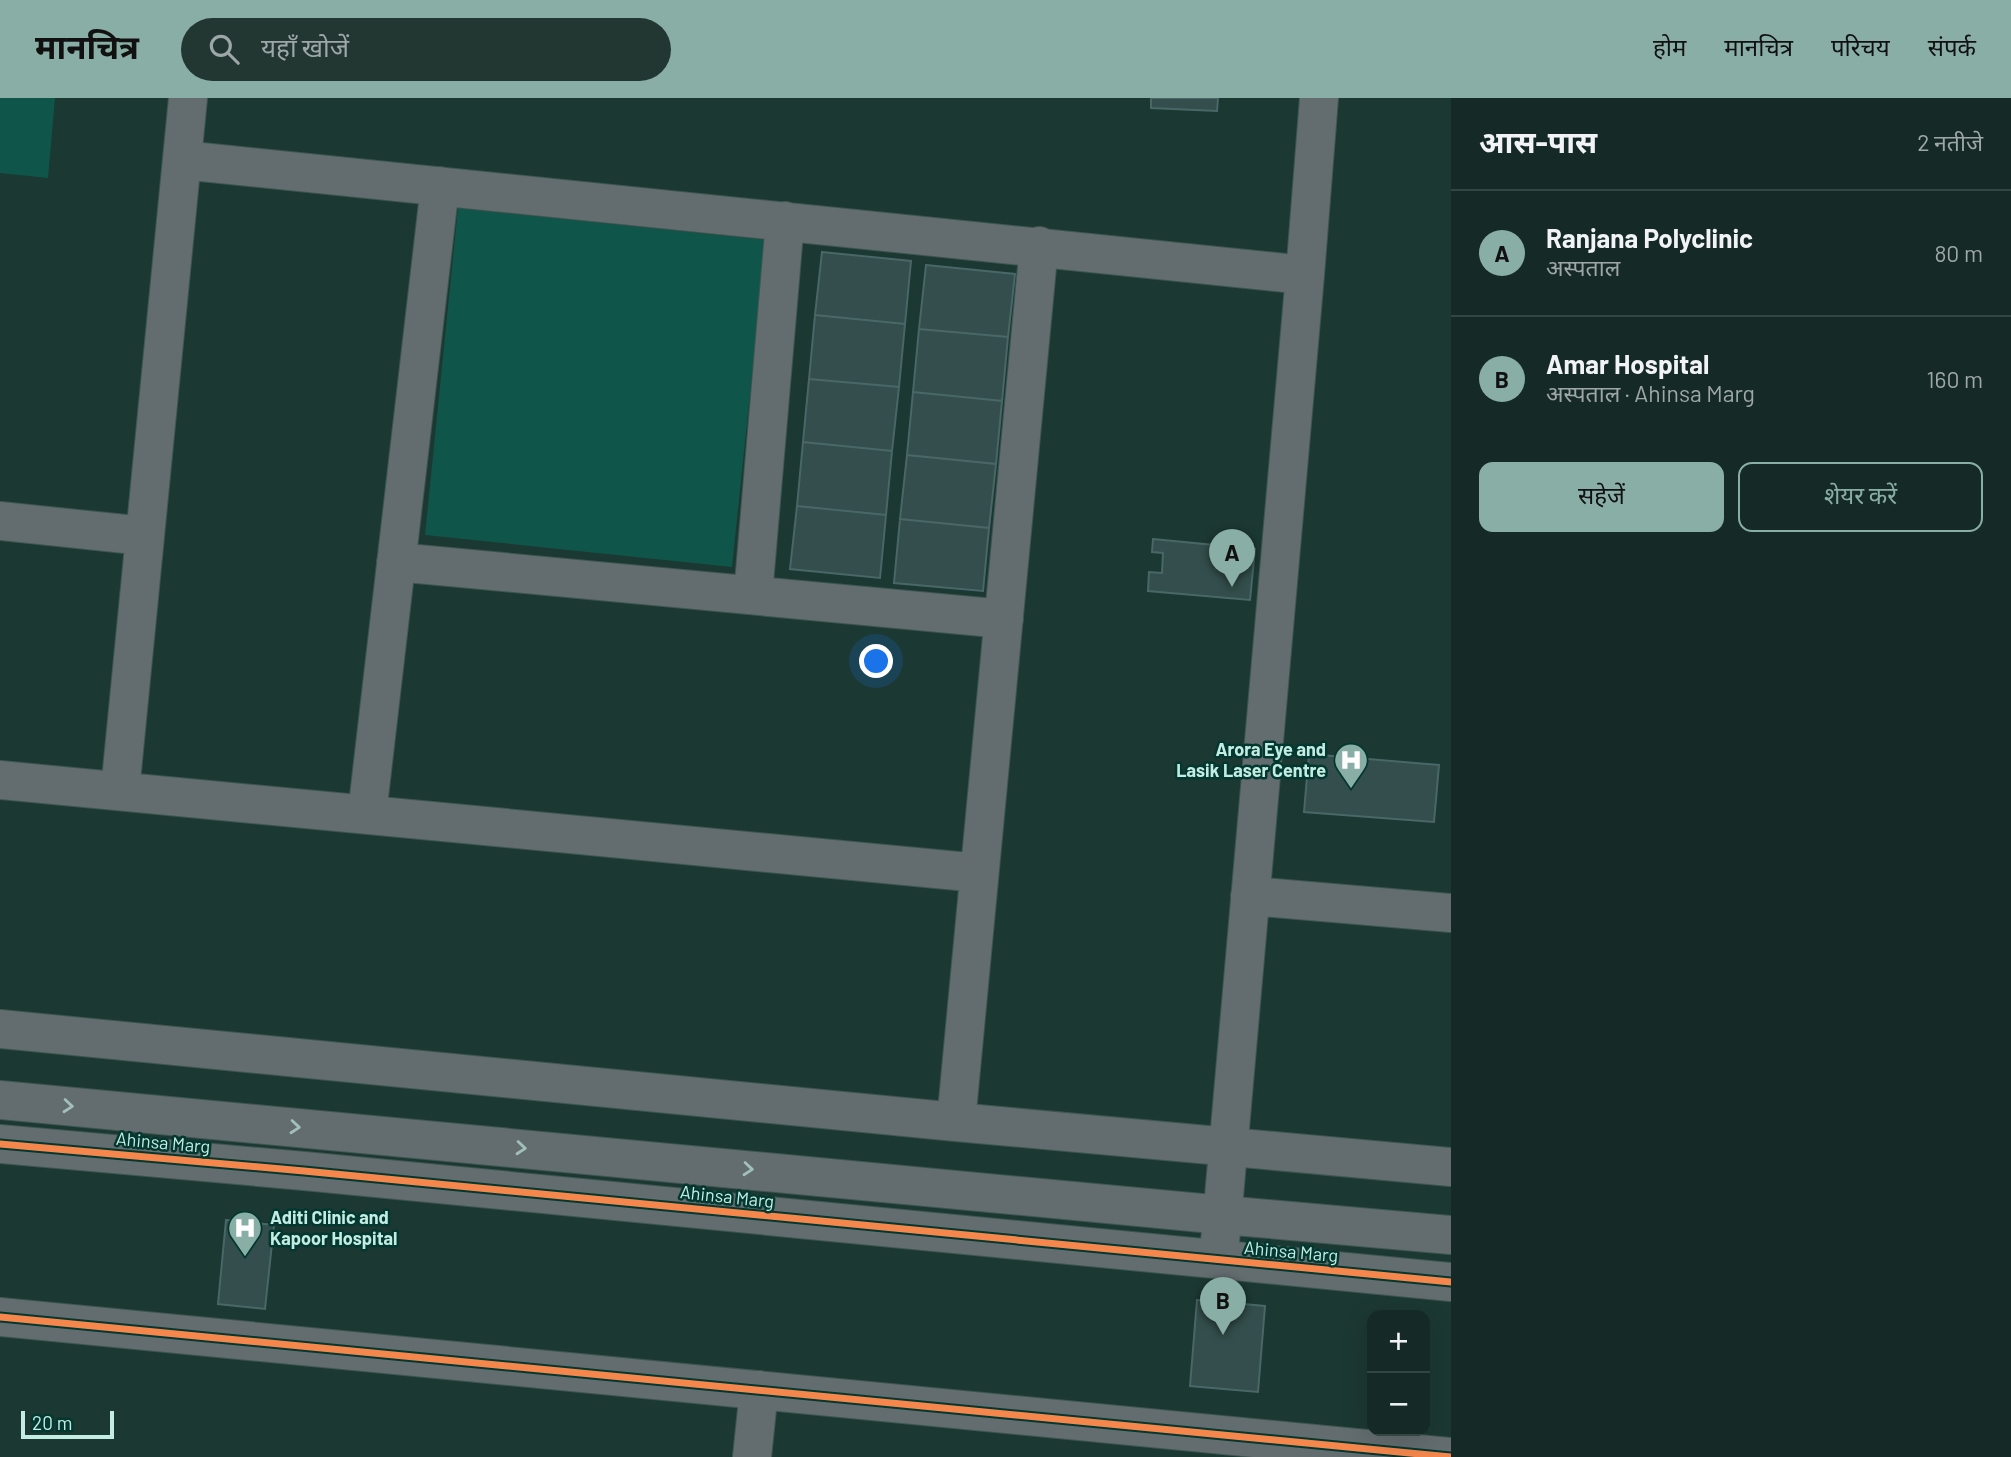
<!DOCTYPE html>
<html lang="hi">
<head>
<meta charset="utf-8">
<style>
  body { margin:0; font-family:Barlow,"Noto Sans Devanagari",sans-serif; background:#223632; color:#f1f3f6 }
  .controls { position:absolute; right:21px; bottom:21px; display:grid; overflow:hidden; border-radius:14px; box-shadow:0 7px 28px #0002 }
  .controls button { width:63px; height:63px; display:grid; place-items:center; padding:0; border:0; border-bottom:2px solid #344643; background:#152a26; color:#f1f3f6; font:35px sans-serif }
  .scale { position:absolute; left:21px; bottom:18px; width:93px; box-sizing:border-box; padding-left:7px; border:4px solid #c3ede2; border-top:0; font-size:19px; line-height:24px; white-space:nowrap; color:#c3ede2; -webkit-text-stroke:5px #033830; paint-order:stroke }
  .you { position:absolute; left:877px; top:564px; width:24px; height:24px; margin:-18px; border:5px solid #fff; border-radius:50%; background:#1a73e8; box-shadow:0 0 0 10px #1a73e833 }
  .badge { display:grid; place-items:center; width:46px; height:46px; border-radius:50%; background:#89aea5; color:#111; font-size:23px; font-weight:700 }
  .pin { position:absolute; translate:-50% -58px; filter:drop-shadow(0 2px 4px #0008) }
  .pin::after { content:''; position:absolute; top:37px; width:24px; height:21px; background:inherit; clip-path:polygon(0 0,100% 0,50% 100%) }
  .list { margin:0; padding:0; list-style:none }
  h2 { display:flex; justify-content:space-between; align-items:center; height:91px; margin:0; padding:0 28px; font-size:30px }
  h2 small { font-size:23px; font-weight:400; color:#9da7a7 }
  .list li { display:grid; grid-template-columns:46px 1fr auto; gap:21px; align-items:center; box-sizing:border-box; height:126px; padding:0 28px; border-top:2px solid #344643 }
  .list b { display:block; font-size:26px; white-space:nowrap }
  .list p { margin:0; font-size:23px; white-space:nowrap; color:#9da7a7 }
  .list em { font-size:23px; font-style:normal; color:#9da7a7 }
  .actions { display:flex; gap:14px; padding:21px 28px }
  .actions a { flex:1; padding:16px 0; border:2px solid #89aea5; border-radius:14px; text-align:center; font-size:24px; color:#89aea5 }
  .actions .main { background:#89aea5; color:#111 }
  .icon { flex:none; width:38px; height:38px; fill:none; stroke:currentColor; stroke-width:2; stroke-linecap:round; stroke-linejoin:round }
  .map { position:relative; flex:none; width:1451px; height:1359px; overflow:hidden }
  header { display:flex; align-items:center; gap:42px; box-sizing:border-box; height:98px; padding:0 35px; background:#89aea5; color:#111 }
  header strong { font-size:33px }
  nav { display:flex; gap:38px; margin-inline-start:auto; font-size:24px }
  .search { width:490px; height:63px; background:#223632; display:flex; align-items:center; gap:18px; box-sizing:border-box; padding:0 24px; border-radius:38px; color:#9da7a7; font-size:26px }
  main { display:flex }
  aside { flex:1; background:#152a26 }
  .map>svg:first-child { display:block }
</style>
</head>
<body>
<header>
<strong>मानचित्र</strong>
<div class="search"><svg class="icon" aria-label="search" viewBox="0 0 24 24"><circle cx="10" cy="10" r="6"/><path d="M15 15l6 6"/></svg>यहाँ खोजें</div>
<nav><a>होम</a><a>मानचित्र</a><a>परिचय</a><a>संपर्क</a></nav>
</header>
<main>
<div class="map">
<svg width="1451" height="1359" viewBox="0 0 1451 1359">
  <rect width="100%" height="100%" fill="#1c3833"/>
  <path fill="#105549" d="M0,0H55L48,80L0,75Z
    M458,110L766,142L732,469L425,437Z"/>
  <path fill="#334e4c" stroke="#486766" stroke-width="2" d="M1151,0H1218L1217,13L1151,10Z
    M822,154L911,163L905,226L815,217Z
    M926,167L1015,176L1008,239L919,231Z
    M815,217L905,226L899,289L809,281Z
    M919,231L1008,239L1002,303L913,294Z
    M809,281L899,289L892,353L803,344Z
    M913,294L1002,303L996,366L907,357Z
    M803,344L892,353L886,417L797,408Z
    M907,357L996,366L989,430L900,421Z
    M797,408L886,417L880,480L790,471Z
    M900,421L989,430L983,493L894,485Z
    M1153,441L1255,451L1250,502L1148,493L1149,474L1162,475L1163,455L1152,454Z
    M1309,656L1439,667L1434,724L1304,714Z
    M226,1122L274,1127L265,1211L218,1206Z
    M1197,1202L1265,1208L1258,1294L1190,1288Z"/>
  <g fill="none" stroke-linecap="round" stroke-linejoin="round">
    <g stroke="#3d5651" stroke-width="40">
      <path id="minor" d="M182,62L1305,177
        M0,423L145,438
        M396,464L1004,521
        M753,497L785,123
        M0,682L979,775
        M120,693L188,0
        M367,716L440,88
        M1250,798L1451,815
        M0,931L956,1024L1451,1069
        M0,1002L1223,1117L1451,1137
        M956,1024L1039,148
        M0,1046L304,1073L1451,1184
        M1220,1144L1305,177L1319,0
        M0,1219L1451,1359
        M752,1359L759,1292"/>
    </g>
    <use href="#minor" stroke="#636c6f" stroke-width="38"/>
    <g stroke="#033830" stroke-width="11">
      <path id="cycleway" d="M0,1046L304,1073L1451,1184
        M0,1219L1451,1359"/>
    </g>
    <use href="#cycleway" stroke="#f5874c" stroke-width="7"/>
  </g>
  <defs><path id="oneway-chevron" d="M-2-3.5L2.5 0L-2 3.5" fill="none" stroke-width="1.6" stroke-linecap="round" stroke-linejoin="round" transform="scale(1.75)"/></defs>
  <g stroke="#a1c0ba">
    <use href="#oneway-chevron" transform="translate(68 1008) rotate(5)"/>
    <use href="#oneway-chevron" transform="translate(295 1029) rotate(5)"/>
    <use href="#oneway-chevron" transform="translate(521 1050) rotate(5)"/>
    <use href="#oneway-chevron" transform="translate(748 1071) rotate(5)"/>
  </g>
  <defs>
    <g id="hospital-pin" transform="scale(1.75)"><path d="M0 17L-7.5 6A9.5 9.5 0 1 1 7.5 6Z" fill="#89aea5" stroke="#033830"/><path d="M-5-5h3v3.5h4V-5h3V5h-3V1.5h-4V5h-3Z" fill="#fff"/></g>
  </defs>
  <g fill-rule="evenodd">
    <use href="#hospital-pin" x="1351" y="662"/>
    <use href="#hospital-pin" x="245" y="1130"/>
  </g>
  <g text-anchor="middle" stroke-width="5" stroke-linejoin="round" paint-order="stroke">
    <g font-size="18" font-weight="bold" fill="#c3ede2" stroke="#033830" text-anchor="end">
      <text x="1326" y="658">Arora Eye and<tspan x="1326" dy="21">Lasik Laser Centre</tspan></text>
      <text x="270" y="1126" text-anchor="start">Aditi Clinic and<tspan x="270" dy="21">Kapoor Hospital</tspan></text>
    </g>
    <g font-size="18" fill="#c3ede2" stroke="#033830">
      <text transform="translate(163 1045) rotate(5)" y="6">Ahinsa Marg</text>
      <text transform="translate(727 1099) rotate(6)" y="6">Ahinsa Marg</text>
      <text transform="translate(1291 1154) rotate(5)" y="6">Ahinsa Marg</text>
    </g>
  </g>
</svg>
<div class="controls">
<button>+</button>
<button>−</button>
</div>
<div class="scale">20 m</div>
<div class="you"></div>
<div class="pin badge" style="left:1232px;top:489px">A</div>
<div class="pin badge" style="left:1223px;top:1237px">B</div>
</div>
<aside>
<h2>आस-पास<small>2 नतीजे</small></h2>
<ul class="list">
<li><span class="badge">A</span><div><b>Ranjana Polyclinic</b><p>अस्पताल</p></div><em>80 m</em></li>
<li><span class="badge">B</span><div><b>Amar Hospital</b><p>अस्पताल · Ahinsa Marg</p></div><em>160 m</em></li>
</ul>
<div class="actions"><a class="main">सहेजें</a><a>शेयर करें</a></div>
</aside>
</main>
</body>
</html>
